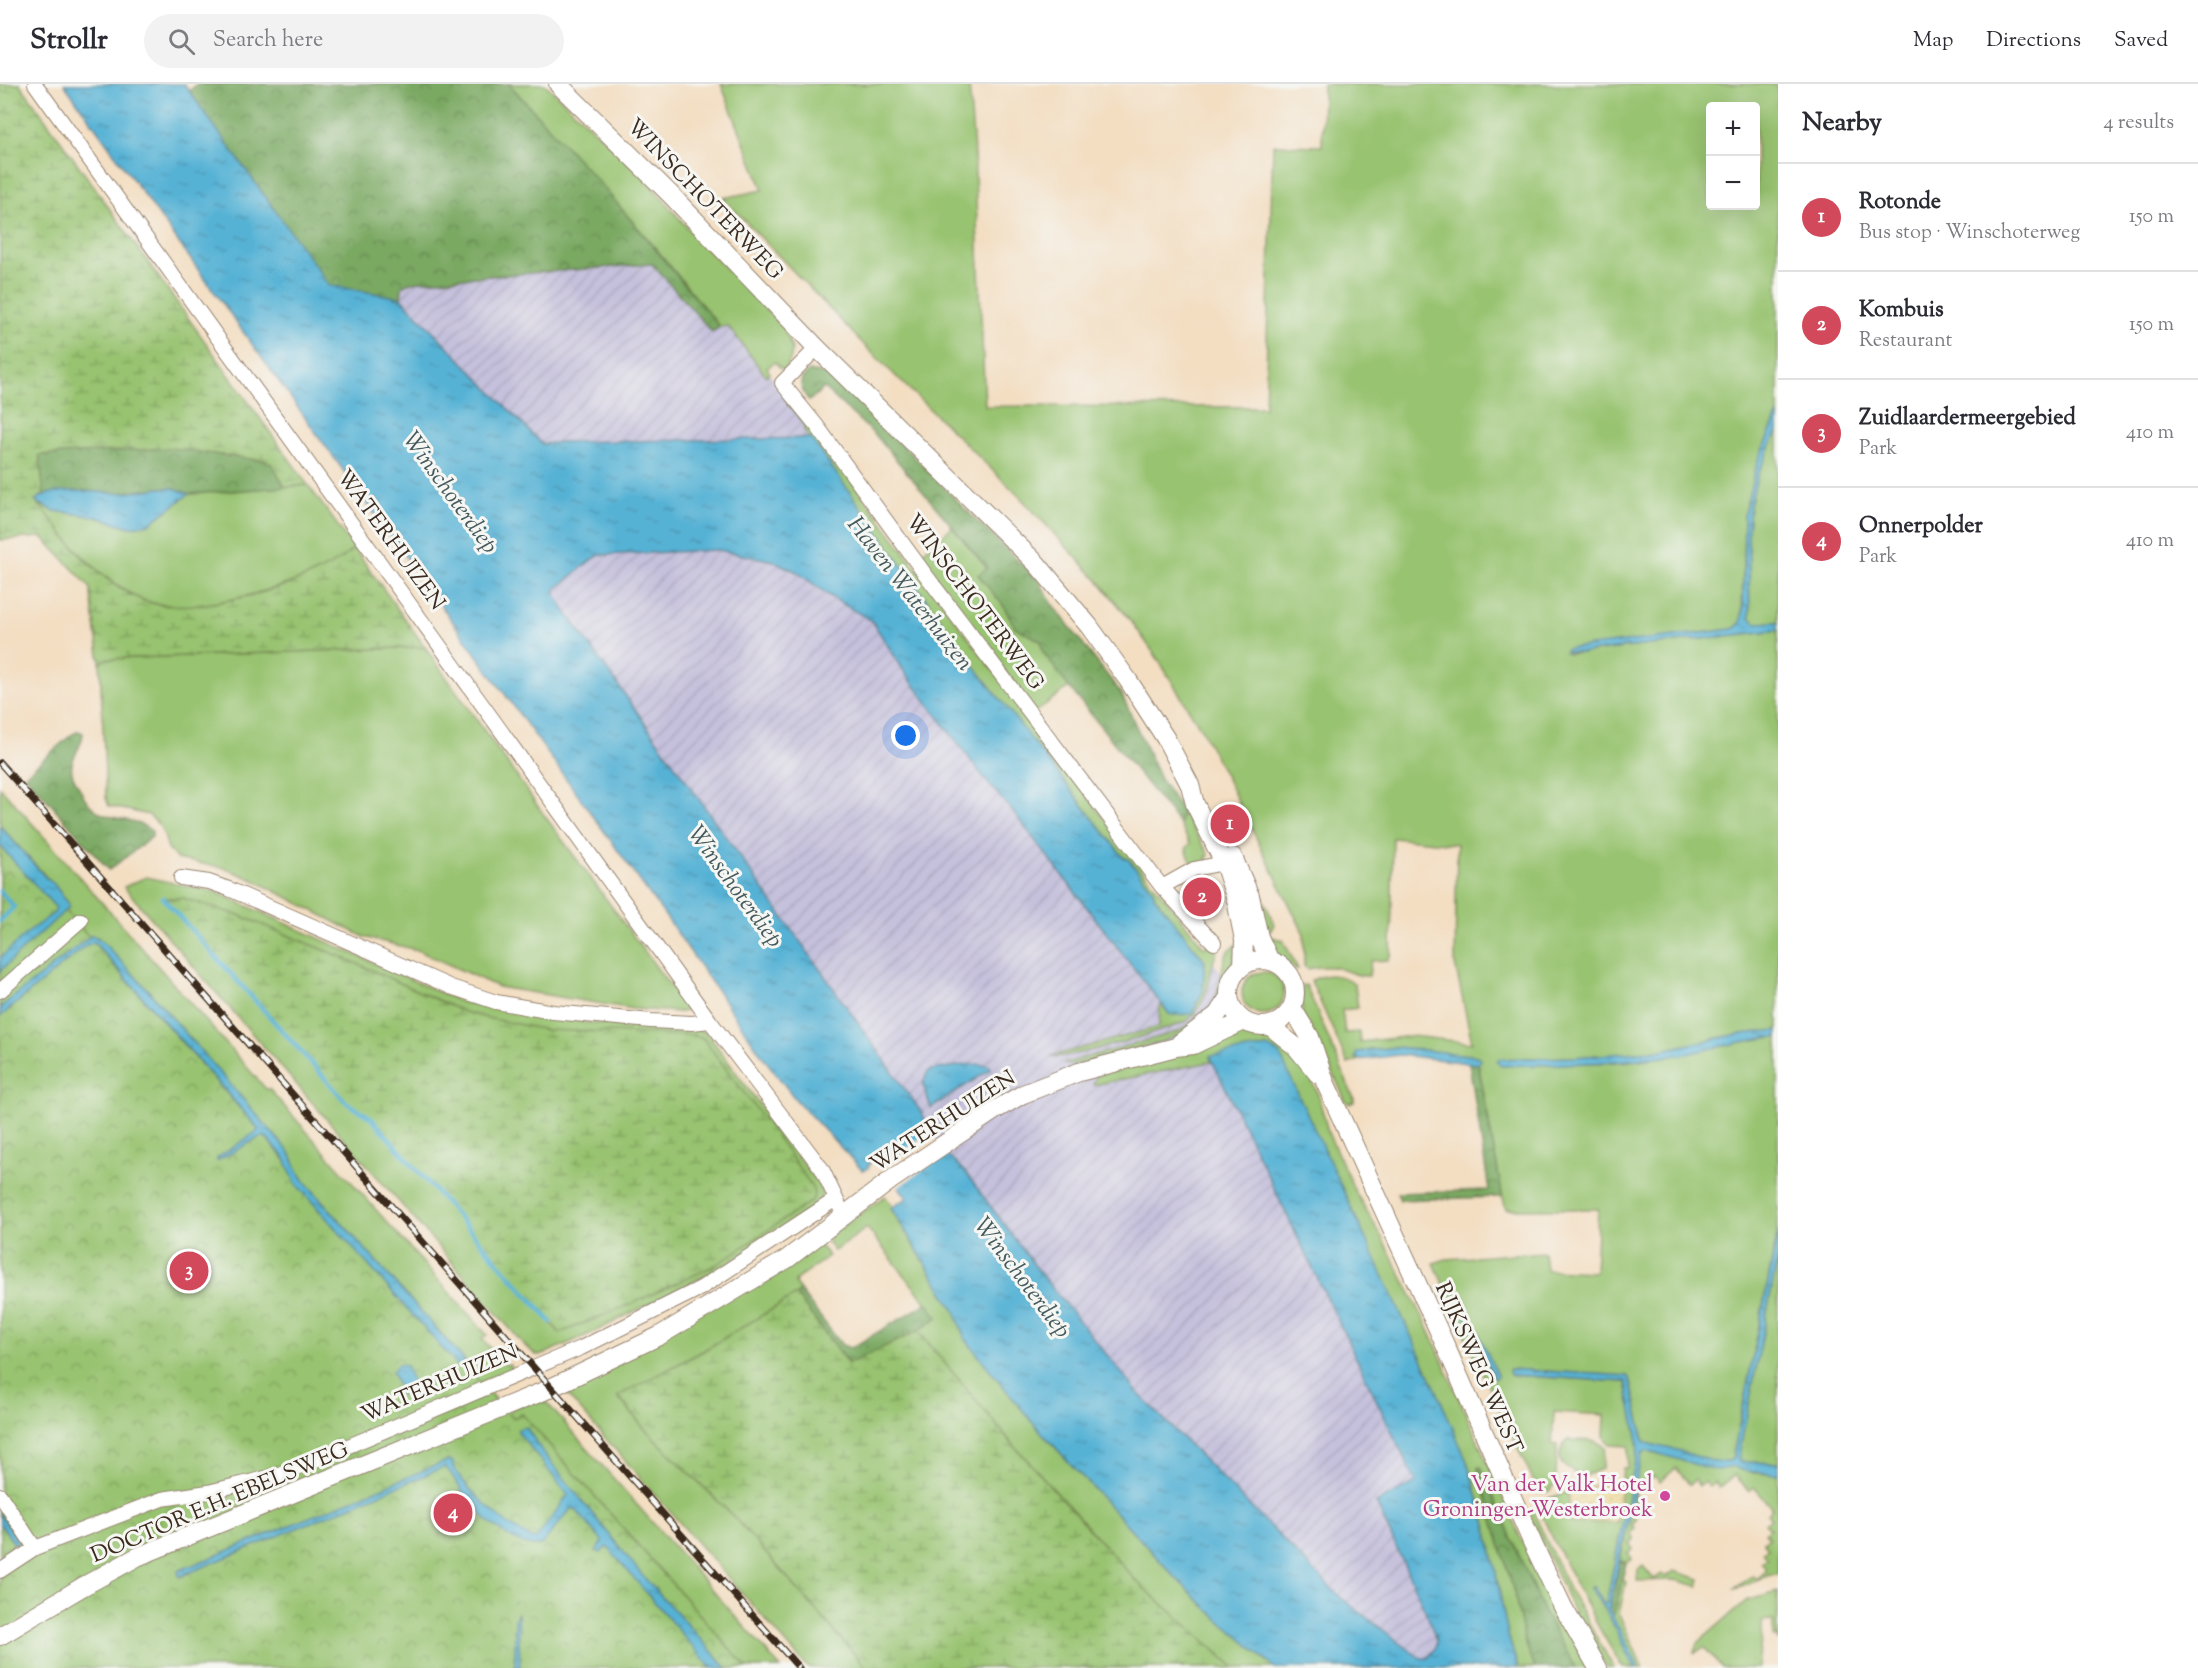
<!DOCTYPE html>
<html lang="en">
<head>
<meta charset="utf-8">
<style>
  body { margin:0; font-family:"Sorts Mill Goudy",serif; background:#f2f2f3; color:#2b2b33 }
  .controls { position:absolute; right:18px; top:18px; display:grid; overflow:hidden; border-radius:6px; box-shadow:0 6px 24px #0002 }
  .controls button { width:54px; height:54px; display:grid; place-items:center; padding:0; border:0; border-bottom:2px solid #e1e1e2; background:#fff; color:#2b2b33; font:30px sans-serif }
  .you { position:absolute; left:906px; top:652px; width:21px; height:21px; margin:-15px; border:4px solid #fff; border-radius:50%; background:#1a73e8; box-shadow:0 0 0 9px #1a73e833 }
  .badge { display:grid; place-items:center; width:39px; height:39px; border-radius:50%; background:#d1495b; color:#fff; font-size:20px; font-weight:700 }
  .pin { position:absolute; translate:-50% -50%; border:3px solid #fff; box-shadow:0 2px 6px #0006 }
  .list { margin:0; padding:0; list-style:none }
  h2 { display:flex; justify-content:space-between; align-items:center; height:78px; margin:0; padding:0 24px; font-size:26px }
  h2 small { font-size:20px; font-weight:400; color:#7c7c81 }
  .list li { display:grid; grid-template-columns:39px 1fr auto; gap:18px; align-items:center; box-sizing:border-box; height:108px; padding:0 24px; border-top:2px solid #e1e1e2 }
  .list b { display:block; font-size:22px; white-space:nowrap }
  .list p { margin:0; font-size:20px; white-space:nowrap; color:#7c7c81 }
  .list em { font-size:20px; font-style:normal; color:#7c7c81 }
  .icon { flex:none; width:33px; height:33px; fill:none; stroke:currentColor; stroke-width:2; stroke-linecap:round; stroke-linejoin:round }
  .map { position:relative; flex:none; width:1778px; height:1584px; overflow:hidden }
  header { display:flex; align-items:center; gap:36px; box-sizing:border-box; height:84px; padding:0 30px; background:#fff; border-bottom:2px solid #e1e1e2 }
  header strong { font-size:28px }
  nav { display:flex; gap:33px; margin-inline-start:auto; font-size:21px }
  .search { width:420px; height:54px; background:#f2f2f3; display:flex; align-items:center; gap:15px; box-sizing:border-box; padding:0 21px; border-radius:33px; color:#7c7c81; font-size:22px }
  main { display:flex }
  aside { flex:1; background:#fff }
  .map>svg:first-child { display:block }
</style>
</head>
<body>
<header>
<strong>Strollr</strong>
<div class="search"><svg class="icon" aria-label="search" viewBox="0 0 24 24"><circle cx="10" cy="10" r="6"/><path d="M15 15l6 6"/></svg>Search here</div>
<nav><a>Map</a><a>Directions</a><a>Saved</a></nav>
</header>
<main>
<div class="map">
<svg width="1778" height="1584" viewBox="0 0 1778 1584">
  <defs>
    <pattern id="industrial-furrows" width="10" height="10" patternUnits="userSpaceOnUse" patternTransform="scale(1.5)"><rect width="10" height="10" fill="#c5c0db"/><path d="M-1 1l2-2M0 10L10 0M9 11l2-2" fill="none" stroke="#aaa5bc"/></pattern>
    <pattern id="forest-crowns" width="20" height="18" patternUnits="userSpaceOnUse" patternTransform="scale(1.5)"><rect width="20" height="18" fill="#7aa962"/><path d="M2 6a3 3 0 1 1 6 0M12 15a3 3 0 1 1 6 0" fill="none" stroke="#658a50"/></pattern>
    <pattern id="wetland-marsh" width="20" height="14" patternUnits="userSpaceOnUse" patternTransform="scale(1.5)"><rect width="20" height="14" fill="#98c370"/><path d="M1 5h8M5 5V1M11 12h8M15 12V8" fill="none" stroke="#7d9f5b"/></pattern>
    <pattern id="sand-dots" width="8" height="8" patternUnits="userSpaceOnUse" patternTransform="scale(1.5)"><rect width="8" height="8" fill="#eeda9e"/><path d="M2 2h.1M6 6h.1" fill="none" stroke="#cdbb88" stroke-width="1.8" stroke-linecap="round"/></pattern>
    <pattern id="park-crowns" width="20" height="18" patternUnits="userSpaceOnUse" patternTransform="scale(1.5)"><rect width="20" height="18" fill="#98c370"/><path d="M2 6a3 3 0 1 1 6 0M12 15a3 3 0 1 1 6 0" fill="none" stroke="#7d9f5b"/></pattern>
    <pattern id="water-ripples" width="26" height="14" patternUnits="userSpaceOnUse" patternTransform="scale(1.5)"><rect width="26" height="14" fill="#57b2d5"/><path d="M2 4q2-2 4 0t4 0M15 11q2-2 4 0t4 0" fill="none" stroke="#4991ac"/></pattern>
  </defs>
  <rect width="100%" height="100%" fill="#f6f6f2"/>
  <filter id="ink" filterUnits="userSpaceOnUse"><feTurbulence type="fractalNoise" baseFrequency=".0167" numOctaves="2"/><feDisplacementMap in="SourceGraphic" scale="12" xChannelSelector="R" yChannelSelector="G"/><feConvolveMatrix kernelMatrix="1 2 1 2 8 2 1 2 1" color-interpolation-filters="sRGB"/></filter>
  <filter id="wash" filterUnits="userSpaceOnUse"><feTurbulence type="fractalNoise" baseFrequency=".008" numOctaves="4" result="noise"/><feDisplacementMap in="SourceGraphic" scale="24" xChannelSelector="R" yChannelSelector="G"/><feGaussianBlur stdDeviation="1.35" result="paint"/><feColorMatrix in="noise" values="0 0 0 0 0 0 0 0 0 0 0 0 0 0 0 0 0 1.4 0 .05"/><feComposite in="paint" operator="in"/></filter>
  <g filter="url(#wash)">
    <rect width="100%" height="100%" fill="#f3dec2"/>
    <path fill="url(#industrial-furrows)" d="M672,170L728,235L789,316L963,558L1224,892L1220,911L1226,930L1245,948L1268,950L1438,1291L1527,1584H1381L1154,1368L625,673L377,198Z"/>
    <path fill="#98c370" stroke="#6a7647" stroke-width="1.5" fill-rule="evenodd" d="M509,0H545L640,89L694,151L784,244L792,265L791,274L785,285H781L775,278L767,284L770,289L766,292L728,242L720,243L649,156Z
      M721,0H969L974,68L985,322L1265,323L1273,61L1322,62L1323,0H1778V330L1758,376L1744,429L1742,538L1733,545L1565,566L1567,570L1581,569L1778,546V946L1727,952L1663,966L1575,973L1499,975C1561,982 1621,981 1683,970C1715,964 1745,955 1778,953V1147L1732,1376C1714,1382 1697,1372 1680,1367C1668,1364 1655,1364 1644,1357L1630,1294L1628,1292L1510,1285V1291L1626,1298L1638,1357V1364L1606,1520H1604L1593,1503L1590,1504L1610,1534L1634,1584H1623C1590,1532 1564,1477 1537,1422L1540,1417L1568,1408L1571,1439L1617,1438L1623,1384H1627L1629,1362L1609,1361L1604,1353L1605,1331L1554,1328L1552,1360L1557,1361L1556,1400L1549,1407L1539,1409L1470,1263L1434,1179L1446,1175L1544,1168L1546,1186L1595,1188L1598,1125H1506L1502,1110L1477,972L1396,963L1357,968L1356,975L1359,976L1348,980L1311,897C1325,888 1343,890 1355,900L1358,924L1342,926L1345,949L1359,948L1360,958L1412,952L1472,959L1455,880L1457,760L1393,754L1391,870L1388,876L1371,877L1369,892C1357,893 1349,887 1337,884C1327,881 1317,883 1308,885L1304,882V850L1227,695L1201,645L1158,575L1134,541L1102,501L1020,413L870,267L723,114L763,106ZM1710,22H1756V122H1710ZM1460,1209L1497,1292L1494,1294L1456,1211Z
      M787,311L1145,789L1204,863L1212,860L1218,865C1208,887 1212,907 1196,927L1197,929L1185,938C1165,946 1068,976 1052,972L1159,943L1160,920C1173,935 1176,930 1194,925L1203,907L1205,877L1155,813L1152,804L1128,775L1124,774L971,578L804,346L803,338L784,314Z
      M1778,345V538L1756,539L1750,534L1748,447L1750,422L1757,393Z
      M308,401L354,464C332,487 299,497 268,506C229,517 182,530 142,516C135,514 129,508 122,504C88,483 64,452 39,420L54,427L93,432L130,443L149,440L189,410Z
      M952,443L987,484L979,491L1003,521L1015,543L1041,557L1043,568L1069,603L1035,628L919,471Z
      M425,563L544,731L688,926L681,928L633,925L498,903L417,866L364,853L254,796L225,784L177,775L168,765L164,751L159,741L149,731L109,722L106,714L100,579L106,575Z
      M0,703L266,1005H269L487,1251L482,1255L506,1281L509,1280L513,1285L450,1312L465,1277L307,1100L298,1087L290,1069L148,906L98,853L32,873L50,839L69,823L68,817L0,742Z
      M1182,727L1207,767L1209,772L1206,773L1208,777L1192,780L1186,765L1190,760L1180,741Z
      M1249,785H1251L1274,840L1271,846L1263,848L1255,800Z
      M146,793L216,808L461,918L584,938L674,946L695,945L707,949L819,1101L822,1111L819,1119L726,1181L594,1248L542,1271H536L525,1262L124,803Z
      M1272,853L1283,856L1298,885L1296,886L1273,866L1266,854Z
      M1236,861L1234,876L1224,892L1217,920L1184,949L1164,957L1075,981L1063,980L1177,948L1199,935L1212,922L1216,914L1224,877L1228,867Z
      M1242 909a21 21 0 1 1 42 0a21 21 0 1 1-42 0Z
      M1306,901L1354,1015V1018L1350,1020L1346,1018L1321,963L1302,929V902Z
      M1240,948L1273,951L1306,987L1317,1007L1329,1051L1356,1109L1379,1148L1426,1239L1521,1455L1587,1584H1576L1544,1529L1481,1384H1478L1514,1508L1525,1558L1535,1584H1518L1508,1551L1488,1448L1468,1380L1380,1186L1267,963L1210,972L1211,978L1093,1001L1096,993L1100,990Z
      M885,1112L893,1123L891,1125L955,1227L965,1255L1033,1339L1175,1493L1217,1534L1275,1584H1235L1136,1497L1010,1357L918,1247L937,1232L867,1144L834,1167L828,1159L829,1152Z
      M816,1161L821,1163L829,1172L796,1196L795,1199L800,1207L796,1211L701,1268L618,1313L643,1343L734,1433L867,1584H808L561,1304Z
      M1778,1172V1379L1740,1378L1738,1373Z
      M540,1314L544,1319L546,1318L781,1584H727L470,1360L513,1324Z
      M1568,1356C1580,1357 1597,1354 1605,1364L1602,1385L1585,1392C1579,1391 1568,1386 1563,1381C1557,1374 1561,1360 1568,1356Z
      M1646,1367L1727,1384L1733,1383L1754,1389L1778,1390V1490C1761,1490 1750,1503 1734,1505L1753,1491L1757,1495L1767,1486L1761,1478L1767,1474L1762,1468L1768,1464L1763,1458L1769,1454L1764,1449L1770,1444L1765,1439L1771,1434L1767,1429L1772,1424L1754,1403L1749,1407L1735,1391L1719,1404L1715,1398L1709,1403L1705,1398L1699,1402L1695,1396L1690,1401L1676,1384L1660,1398L1655,1392L1634,1409L1638,1415L1633,1419L1637,1425L1632,1429L1636,1435L1631,1440L1635,1445L1630,1449L1634,1455L1629,1459L1633,1465L1628,1469L1632,1475L1626,1479L1620,1477L1641,1372Z
      M1532,1425L1569,1505L1614,1584H1607L1575,1530L1529,1430Z
      M1643,1482L1654,1495L1662,1490L1666,1493L1674,1487L1700,1495L1698,1502L1675,1496L1637,1497L1638,1486Z
      M1622,1496L1626,1498L1619,1530L1643,1584H1638L1613,1533Z
      M1778,1508V1557L1777,1552L1773,1553L1774,1537L1763,1536L1758,1584H1722L1704,1563L1695,1569L1694,1568L1699,1558L1746,1517Z"/>
    <path fill="url(#forest-crowns)" stroke="#5a6a40" stroke-width="1.5" d="M197,0H509L606,106L720,243L712,248L652,180L410,198L402,203L401,214L329,202L189,7Z
      M809,287L824,290L834,295L863,320L965,425L1040,498L1053,521L1121,609L1160,695L1182,727L1180,741L1069,603L1043,568L1041,557L1015,543L1003,521L978,491L987,484L877,353L824,304L809,317C801,306 796,296 809,287Z
      M172,364L266,377L272,380L285,403L189,410L174,404H160L117,409L81,407L44,411L39,371Z
      M78,647L83,649C83,663 69,674 72,688C73,694 77,700 80,705C98,745 125,726 152,747V753L109,786L25,691L71,651Z
      M1469,979L1478,980L1502,1110L1500,1113L1400,1116L1397,1109L1489,1106Z
      M800,1207L842,1261L851,1264L927,1219L938,1233L918,1247L849,1280L796,1211Z
      M1481,1383L1544,1529L1576,1584H1535L1525,1558L1514,1508L1478,1384Z
      M1620,1477L1626,1479L1613,1533L1609,1525Z"/>
    <path fill="url(#wetland-marsh)" stroke="#6a7647" stroke-width="1.5" d="M0,0H20L308,401L285,403L272,380L266,377L172,364L39,371L44,411L41,412L37,419C49,430 59,446 69,458C88,480 113,503 140,515C186,537 319,500 354,464L425,563L106,575L100,579L90,503L42,453L0,456Z
      M163,814H182L241,832L356,879L464,928L487,934L546,946L693,951L703,954L775,1050L811,1101L814,1109L813,1116L716,1181L633,1219L560,1249L370,1034L347,1019Z
      M796,1211L848,1280L918,1247L1010,1357L1136,1497L1235,1584H867L734,1433L643,1343L618,1312L701,1268Z"/>
    <path fill="url(#sand-dots)" stroke="#94825e" stroke-width="1.5" d="M1602,1400L1621,1402L1617,1438L1571,1439L1568,1408Z"/>
    <path fill="url(#park-crowns)" stroke="#6a7647" stroke-width="1.5" d="M0,752L288,1079L482,1301L513,1334L522,1330L747,1584H0Z"/>
    <path fill="url(#water-ripples)" stroke="#496e7a" stroke-width="1.5" d="M64,0H184L329,201L401,214L542,360L562,358L811,354L971,578L1124,774L1128,775L1152,804L1155,813L1205,877L1203,907L1192,930L1173,931L1169,930L1014,729L988,699L938,633L906,590L872,537L831,513L797,488L774,477L718,466L600,471L590,477L556,505V511L564,525L922,1029L929,1047L946,1070L965,1088L1044,1194L1139,1310L1340,1513L1416,1571L1421,1574H1428L1436,1564V1556L1428,1533L1376,1419L1416,1398L1210,972L1267,963L1279,969L1437,1307L1468,1380L1488,1448L1508,1551L1518,1584H1275L1217,1534L1175,1493L1033,1339L965,1255L955,1227L891,1124L907,1114L878,1074L868,1081L869,1083L863,1087L796,1016L763,973L671,840Z
      M1778,330V345L1757,393L1750,422L1748,447L1750,534L1756,539L1778,538V546L1581,569L1565,568L1566,565L1733,545C1739,541 1742,539 1743,531L1744,429L1758,376Z
      M160,404H174L189,410L149,440L130,443L93,432L54,427L35,417C51,401 96,409 117,409C131,409 146,406 160,404Z
      M0,742L47,795L54,800L69,821V823L0,887V874L33,844L54,829L56,824L0,762Z
      M92,851L101,856L148,906L290,1069L298,1087L307,1100L465,1277L464,1282H458L297,1101L292,1092L284,1073L266,1053H260L217,1077V1074L258,1047L256,1042L94,858L87,861L66,878L0,933L1,923Z
      M1778,946V953C1744,955 1712,966 1679,971C1620,979 1560,980 1501,982L1497,977L1499,975L1575,973L1663,966L1739,950Z
      M1396,963L1477,972L1480,975L1479,978L1477,980L1400,971L1359,976L1355,973L1357,968Z
      M971,980L988,981L991,985L931,1024L923,1001L927,989L931,986Z
      M1778,1147V1172L1738,1376L1740,1378L1778,1379V1390L1745,1387L1733,1383L1718,1386L1710,1385L1653,1368L1646,1367L1642,1369L1609,1525L1638,1582L1634,1584L1610,1534L1590,1504L1593,1503L1604,1520H1606L1638,1364V1357L1626,1298L1510,1291L1509,1287L1510,1285L1628,1292L1630,1294L1644,1357C1654,1363 1666,1363 1677,1366C1695,1371 1711,1380 1730,1377L1733,1373Z
      M1460,1208L1498,1292L1497,1294H1494L1456,1211Z
      M398,1280L406,1282L416,1307L415,1309L406,1313L401,1310L392,1288Z
      M526,1343L542,1367L642,1491L727,1584H711L608,1464L606,1463L601,1469L596,1467L603,1458L575,1425H571L541,1461C520,1468 477,1431 466,1414C459,1404 454,1391 445,1383L179,1493L178,1487L449,1376L453,1378C453,1395 517,1454 536,1455L568,1411L518,1348V1345Z
      M0,1430L19,1457L15,1461L0,1440Z
      M518,1528L520,1584H515V1535Z"/>
    <path fill="#f3dec2" d="M930,1047L946,1070L897,1104L882,1083Z"/>
    <g fill="none" stroke-linecap="round" stroke-linejoin="round">
      <path stroke="#57b2d5" stroke-width="4.5" d="M0,807L14,823L0,837
        M163,814L347,1019L370,1033L551,1238"/>
    </g>
  </g>
  <g filter="url(#ink)">
    <g fill="none" stroke-linecap="round" stroke-linejoin="round">
      <g stroke="#978470" stroke-width="16">
        <path id="street" d="M35,0L710,937L822,1085L844,1132
          M817,264L782,299L817,342L925,490L1162,803L1214,859
          M181,794L209,798L229,805L451,903L496,918L553,928L651,937L692,939L710,937
          M1162,803L1194,785L1224,779
          M0,907L81,836
          M0,1411L35,1464
          M0,1487L35,1464L162,1415L208,1408L282,1390L581,1264L701,1204L836,1115"/>
      </g>
      <g stroke="#978470" stroke-width="20">
        <path id="secondary" d="M558,0L671,111L817,264L1037,480L1089,542L1128,596L1166,655L1190,701L1195,720L1224,779L1236,816L1244,856L1243,882
          M1233,773L1250,812L1259,853L1270,877
          M1229 909a33 33 0 1 1 66 0a33 33 0 1 1-66 0Z
          M1292,924L1310,953L1325,998L1438,1245L1533,1460L1563,1523L1598,1584
          M1270,942L1296,963L1318,990
          M1180,959L1217,931L1229,913
          M0,1552L82,1503L137,1473L544,1307L659,1252L787,1175L891,1096L995,1026L1023,1010L1079,988L1176,963L1193,961L1244,937"/>
      </g>
      <use href="#street" stroke="#fff" stroke-width="14"/>
      <use href="#secondary" stroke="#fff" stroke-width="18"/>
      <g stroke="#3b2a1e" stroke-width="7">
        <path id="rail" d="M0,679L799,1584"/>
      </g>
      <use href="#rail" stroke="#f6f6f2" stroke-width="4.5" stroke-dasharray="14" stroke-linecap="butt"/>
    </g>
  </g>
  <circle fill="#d1479c" stroke="#f6f6f2" stroke-width="2" cx="1665" cy="1412" r="6"/>
  <g text-anchor="middle" stroke-width="6" stroke-linejoin="round" paint-order="stroke">
    <g font-size="22" fill="#3b2a1e" stroke="#f6f6f2">
      <text transform="translate(706 114) rotate(46)" y="8">WINSCHOTERWEG</text>
      <text transform="translate(392 455) rotate(54)" y="8">WATERHUIZEN</text>
      <text transform="translate(976 517) rotate(53)" y="8">WINSCHOTERWEG</text>
      <text transform="translate(942 1036) rotate(-33)" y="8">WATERHUIZEN</text>
      <text transform="translate(1480 1283) rotate(66)" y="8">RIJKSWEG WEST</text>
      <text transform="translate(439 1298) rotate(-23)" y="8">WATERHUIZEN</text>
      <text transform="translate(219 1417) rotate(-23)" y="8">DOCTOR E.H. EBELSWEG</text>
    </g>
    <g font-size="22" fill="#b23c85" stroke="#f6f6f2" text-anchor="end">
      <text x="1653" y="1407">Van der Valk Hotel<tspan x="1653" dy="25">Groningen-Westerbroek</tspan></text>
    </g>
    <g font-size="24" font-style="italic" fill="#455a5e" stroke="#f6f6f2">
      <text transform="translate(451 408) rotate(54)" y="8">Winschoterdiep</text>
      <text transform="translate(911 509) rotate(52)" y="8">Haven Waterhuizen</text>
      <text transform="translate(736 802) rotate(54)" y="8">Winschoterdiep</text>
      <text transform="translate(1023 1193) rotate(53)" y="8">Winschoterdiep</text>
    </g>
  </g>
</svg>
<div class="controls">
<button>+</button>
<button>−</button>
</div>
<div class="you"></div>
<div class="pin badge" style="left:1230px;top:740px">1</div>
<div class="pin badge" style="left:1202px;top:813px">2</div>
<div class="pin badge" style="left:189px;top:1187px">3</div>
<div class="pin badge" style="left:453px;top:1429px">4</div>
</div>
<aside>
<h2>Nearby<small>4 results</small></h2>
<ul class="list">
<li><span class="badge">1</span><div><b>Rotonde</b><p>Bus stop · Winschoterweg</p></div><em>150 m</em></li>
<li><span class="badge">2</span><div><b>Kombuis</b><p>Restaurant</p></div><em>150 m</em></li>
<li><span class="badge">3</span><div><b>Zuidlaardermeergebied</b><p>Park</p></div><em>410 m</em></li>
<li><span class="badge">4</span><div><b>Onnerpolder</b><p>Park</p></div><em>410 m</em></li>
</ul>
</aside>
</main>
</body>
</html>
